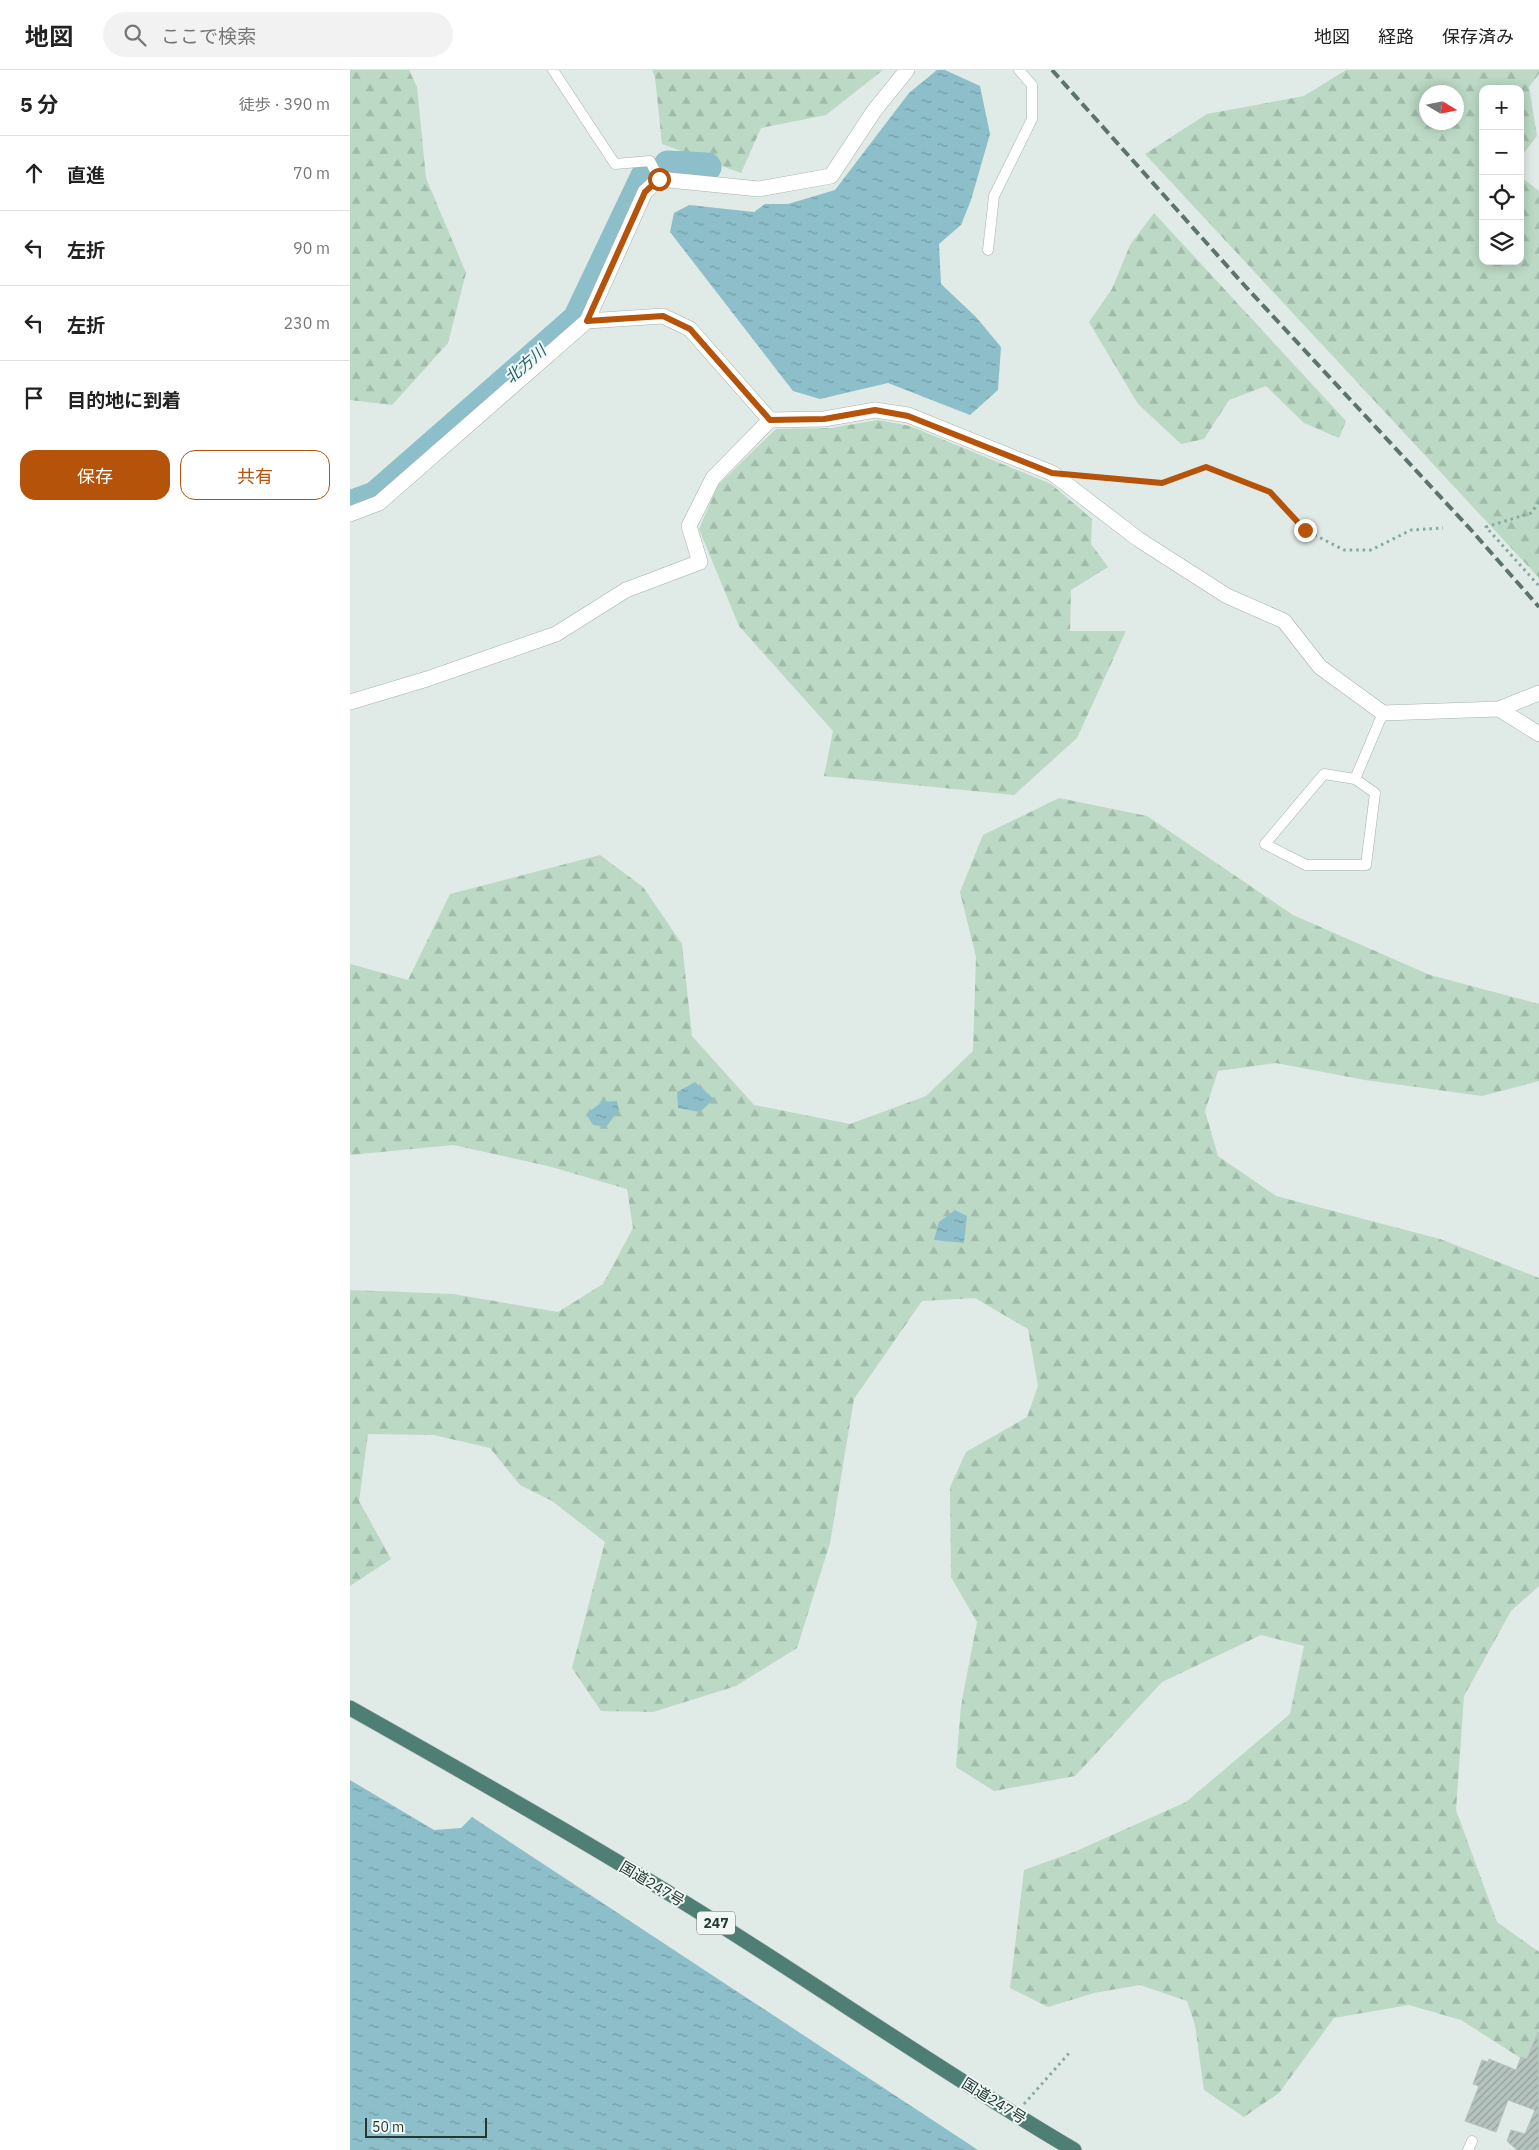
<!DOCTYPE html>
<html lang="ja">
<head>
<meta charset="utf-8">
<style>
  body { margin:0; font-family:"IBM Plex Sans","Noto Sans JP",sans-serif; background:#f2f2f2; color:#222 }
  .controls { position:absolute; right:15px; top:15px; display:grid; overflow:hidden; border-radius:10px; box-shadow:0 2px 12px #0003 }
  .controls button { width:45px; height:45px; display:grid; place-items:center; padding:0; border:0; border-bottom:1px solid #e0e0e0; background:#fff; color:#222; font:25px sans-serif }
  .compass { position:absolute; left:1069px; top:15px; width:45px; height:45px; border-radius:50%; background:#fff; box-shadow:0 2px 12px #0003; rotate:100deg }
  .scale { position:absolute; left:15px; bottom:12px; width:122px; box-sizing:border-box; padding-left:5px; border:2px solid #233833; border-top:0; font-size:14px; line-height:18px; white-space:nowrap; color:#233833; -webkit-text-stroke:4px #f0f7f4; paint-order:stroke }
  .stop { position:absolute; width:15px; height:15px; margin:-11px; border:4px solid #b45309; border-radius:50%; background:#fff }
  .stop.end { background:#b45309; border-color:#fff; box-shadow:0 1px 5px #0008 }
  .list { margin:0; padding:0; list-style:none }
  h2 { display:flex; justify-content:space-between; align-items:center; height:65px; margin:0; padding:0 20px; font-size:21px }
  h2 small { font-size:16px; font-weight:400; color:#767676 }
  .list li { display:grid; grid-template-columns:32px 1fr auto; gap:15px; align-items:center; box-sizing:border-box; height:75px; padding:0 20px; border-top:1px solid #e0e0e0 }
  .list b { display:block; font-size:19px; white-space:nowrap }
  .list em { font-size:16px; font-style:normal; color:#767676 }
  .actions { display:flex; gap:10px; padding:15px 20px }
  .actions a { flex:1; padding:11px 0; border:1px solid #b45309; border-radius:15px; text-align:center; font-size:18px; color:#b45309 }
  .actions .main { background:#b45309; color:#fff }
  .icon { flex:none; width:28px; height:28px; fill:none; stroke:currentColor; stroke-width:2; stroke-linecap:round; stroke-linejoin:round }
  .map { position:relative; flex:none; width:1189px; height:2080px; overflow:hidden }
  header { display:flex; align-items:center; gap:30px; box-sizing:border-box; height:70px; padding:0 25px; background:#fff; border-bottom:1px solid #e0e0e0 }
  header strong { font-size:24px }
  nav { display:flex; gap:28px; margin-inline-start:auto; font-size:18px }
  .search { width:350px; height:45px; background:#f2f2f2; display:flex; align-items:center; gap:12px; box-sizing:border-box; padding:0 18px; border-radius:28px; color:#767676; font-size:19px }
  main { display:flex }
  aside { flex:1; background:#fff }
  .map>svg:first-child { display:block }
</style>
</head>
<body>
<header>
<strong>地図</strong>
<div class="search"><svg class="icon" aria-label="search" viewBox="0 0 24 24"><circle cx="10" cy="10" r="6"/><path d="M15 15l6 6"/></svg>ここで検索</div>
<nav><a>地図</a><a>経路</a><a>保存済み</a></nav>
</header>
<main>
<aside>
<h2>5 分<small>徒歩 · 390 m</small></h2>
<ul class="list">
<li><svg class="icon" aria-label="ahead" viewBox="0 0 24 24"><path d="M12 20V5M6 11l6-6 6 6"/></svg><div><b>直進</b></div><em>70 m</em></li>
<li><svg class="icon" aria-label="left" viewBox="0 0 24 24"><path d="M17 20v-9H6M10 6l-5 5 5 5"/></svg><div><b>左折</b></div><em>90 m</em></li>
<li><svg class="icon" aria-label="left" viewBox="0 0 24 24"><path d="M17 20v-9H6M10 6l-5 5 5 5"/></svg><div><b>左折</b></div><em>230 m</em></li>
<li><svg class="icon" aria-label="arrive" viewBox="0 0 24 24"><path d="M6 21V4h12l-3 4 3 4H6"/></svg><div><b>目的地に到着</b></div></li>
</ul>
<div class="actions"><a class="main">保存</a><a>共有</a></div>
</aside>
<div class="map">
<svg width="1189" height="2080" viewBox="0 0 1189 2080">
  <defs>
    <pattern id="forest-firs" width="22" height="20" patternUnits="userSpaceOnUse" patternTransform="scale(1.25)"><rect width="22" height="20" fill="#bbd9c4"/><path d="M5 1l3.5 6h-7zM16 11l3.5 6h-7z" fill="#a0bba9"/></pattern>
    <pattern id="water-ripples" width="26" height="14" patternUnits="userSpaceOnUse" patternTransform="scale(1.25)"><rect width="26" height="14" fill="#8dbfca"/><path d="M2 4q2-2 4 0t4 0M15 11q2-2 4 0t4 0" fill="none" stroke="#739ca5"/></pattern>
    <pattern id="building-hatch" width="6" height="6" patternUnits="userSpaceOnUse" patternTransform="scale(1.25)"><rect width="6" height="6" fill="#b6c4bf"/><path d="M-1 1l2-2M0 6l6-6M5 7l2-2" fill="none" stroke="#94a09c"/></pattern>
  </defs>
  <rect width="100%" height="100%" fill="#e0eae6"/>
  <path fill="url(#forest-firs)" fill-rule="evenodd" d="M0,0H59L67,17L76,108L116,203L98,273L42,335L0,330Z
    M302,0H533L476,45L411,58L391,103L312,74L305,7Z
    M996,0H1189V4L1179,17L1187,66L1170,88V19H1133V191H1170V106L1189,121V508L795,84L857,44L954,26ZM1076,22H1106V52H1076Z
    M804,143L996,351L989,368L954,353L916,316L879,330L854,369L831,374L788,334L739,252L762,219L780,175Z
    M528,350L560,356L701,414L742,449L741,474L758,497L721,520L720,561H776L727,668L664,725L474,706L483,661L389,556L349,459L368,415L426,359L481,358Z
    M709,728L797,746L943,845L1080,905L1189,934V1011L1132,1026L1015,1010L926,993L868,1001L855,1041L868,1086L926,1126L1090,1169L1189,1208V1516L1161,1541L1114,1626L1106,1740L1147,1852L1189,1882V2002L1180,1994L1111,1950L1059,1935L984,1948L929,2023L894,2047L854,2020L845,1955L837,1931L790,1915L744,1923L698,1937L660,1918L674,1800L724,1782L836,1732L940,1644L954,1576L911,1565L812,1612L725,1706L644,1721L606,1697L611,1636L627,1552L601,1507L600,1417L616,1382L677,1347L688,1316L678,1259L625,1228L572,1231L504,1329L480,1473L447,1578L386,1616L303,1642L251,1641L222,1598L255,1472L202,1431L170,1415L140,1378L84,1365L18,1364L9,1431L41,1489L0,1516V1220L103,1224L208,1242L253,1214L283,1158L277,1119L198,1096L103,1075L0,1085V894L58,910L100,824L250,785L293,817L332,874L342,966L404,1035L500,1054L576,1026L623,981L626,887L610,822L633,765Z"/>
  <path fill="url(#water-ripples)" d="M587,0H595L630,16L640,64L621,130L611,155L589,174L591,214L626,247L651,277L648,320L620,345L538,313L470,329L443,321L320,162L324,143L339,135L404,142L415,134H438L485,120L559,23Z
    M345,1012L364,1029L350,1042L328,1038L327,1022Z
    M267,1031L269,1040L256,1057L243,1055L236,1044L252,1032Z
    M605,1140L617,1146L614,1173L584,1170L589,1152Z
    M0,1710L84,1760L111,1758L122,1747L628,2080H0Z"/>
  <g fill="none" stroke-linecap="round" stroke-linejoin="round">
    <path stroke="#8dbfca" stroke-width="29" d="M318,95L357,97
      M0,435L25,426L227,249L295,106"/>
  </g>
  <path fill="url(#building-hatch)" stroke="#b4c2bd" d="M1188,1962L1189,2080H1167L1157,2071L1161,2060L1175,2064L1185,2040L1158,2030L1146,2062L1115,2051L1129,2016L1123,2014L1132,1990L1138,1992L1139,1989L1166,2000L1171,1987L1177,1989Z"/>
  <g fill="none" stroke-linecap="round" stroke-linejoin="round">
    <g stroke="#a4b1ad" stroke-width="11">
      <path id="service" d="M203,0L265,94L300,91L309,109
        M638,180L644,126L682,49V15L669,0
        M1005,709L974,704L915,774L956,795H1016L1025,723L1005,709L1033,643
        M1118,2080L1122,2071"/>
    </g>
    <g stroke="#a4b1ad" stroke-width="16">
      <path id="minor" d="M237,251L313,246L340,259L420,350
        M0,444L29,433L237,251L295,122L309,109L409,119L481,106L524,41L557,0
        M0,632L77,609L206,564L276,520L350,492L339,456L363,408L420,350L474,349L525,340L558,345L702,403L788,469L877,526L934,551L970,597L1033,643L1149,639L1189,623
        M1149,639L1189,664"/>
    </g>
    <g stroke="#c1c7c6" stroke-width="16">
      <path id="trunk" d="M0,1638C126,1709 253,1781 375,1858C492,1932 605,2010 724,2080"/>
    </g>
    <path stroke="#84aa9f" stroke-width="3" stroke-dasharray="2.5 4" stroke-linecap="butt" d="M730,406L812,413L855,397L920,422L955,460L994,480H1021L1061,460L1093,458
      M1189,432L1181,443L1136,457L1189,516
      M674,2034L721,1981"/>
    <use href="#service" stroke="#fff" stroke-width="10"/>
    <use href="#minor" stroke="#fff" stroke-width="15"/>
    <use href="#trunk" stroke="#4e7e74" stroke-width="15"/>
    <path stroke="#5d746e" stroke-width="4" stroke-dasharray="10 5" stroke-linecap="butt" d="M702,0L895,216L1122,461L1189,537"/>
  </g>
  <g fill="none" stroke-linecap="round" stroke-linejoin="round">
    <path stroke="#b45309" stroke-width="6" d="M309,109L295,122L237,251L313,246L340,259L420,350L474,349L525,340L558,346L702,403L812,413L856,397L920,422L955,460"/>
  </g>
  <g text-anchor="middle" stroke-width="4" stroke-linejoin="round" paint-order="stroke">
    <rect fill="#f0f7f4" stroke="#60716d" stroke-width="1" x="347" y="1841.5" width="38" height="23" rx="4"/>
    <g font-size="14" font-weight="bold" fill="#233833">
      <text x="366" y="1858">247</text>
    </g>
    <g font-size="15" fill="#233833" stroke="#f0f7f4">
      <text transform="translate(302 1814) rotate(31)" y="5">国道247号</text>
      <text transform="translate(644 2031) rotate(32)" y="5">国道247号</text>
    </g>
    <g font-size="16" font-style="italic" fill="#23606e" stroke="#f0f7f4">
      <text transform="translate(175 294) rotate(-41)" y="6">北方川</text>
    </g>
  </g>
</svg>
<div class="controls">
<button>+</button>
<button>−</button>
<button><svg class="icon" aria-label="locate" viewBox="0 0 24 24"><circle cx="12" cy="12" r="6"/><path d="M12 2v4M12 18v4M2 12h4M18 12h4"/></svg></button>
<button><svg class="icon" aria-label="layers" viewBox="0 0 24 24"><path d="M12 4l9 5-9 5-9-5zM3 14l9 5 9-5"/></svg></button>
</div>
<svg class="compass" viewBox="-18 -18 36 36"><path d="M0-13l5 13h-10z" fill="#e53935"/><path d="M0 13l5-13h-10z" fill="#767676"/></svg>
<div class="scale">50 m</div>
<div class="stop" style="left:309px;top:109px"></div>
<div class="stop end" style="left:955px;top:460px"></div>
</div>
</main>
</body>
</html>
